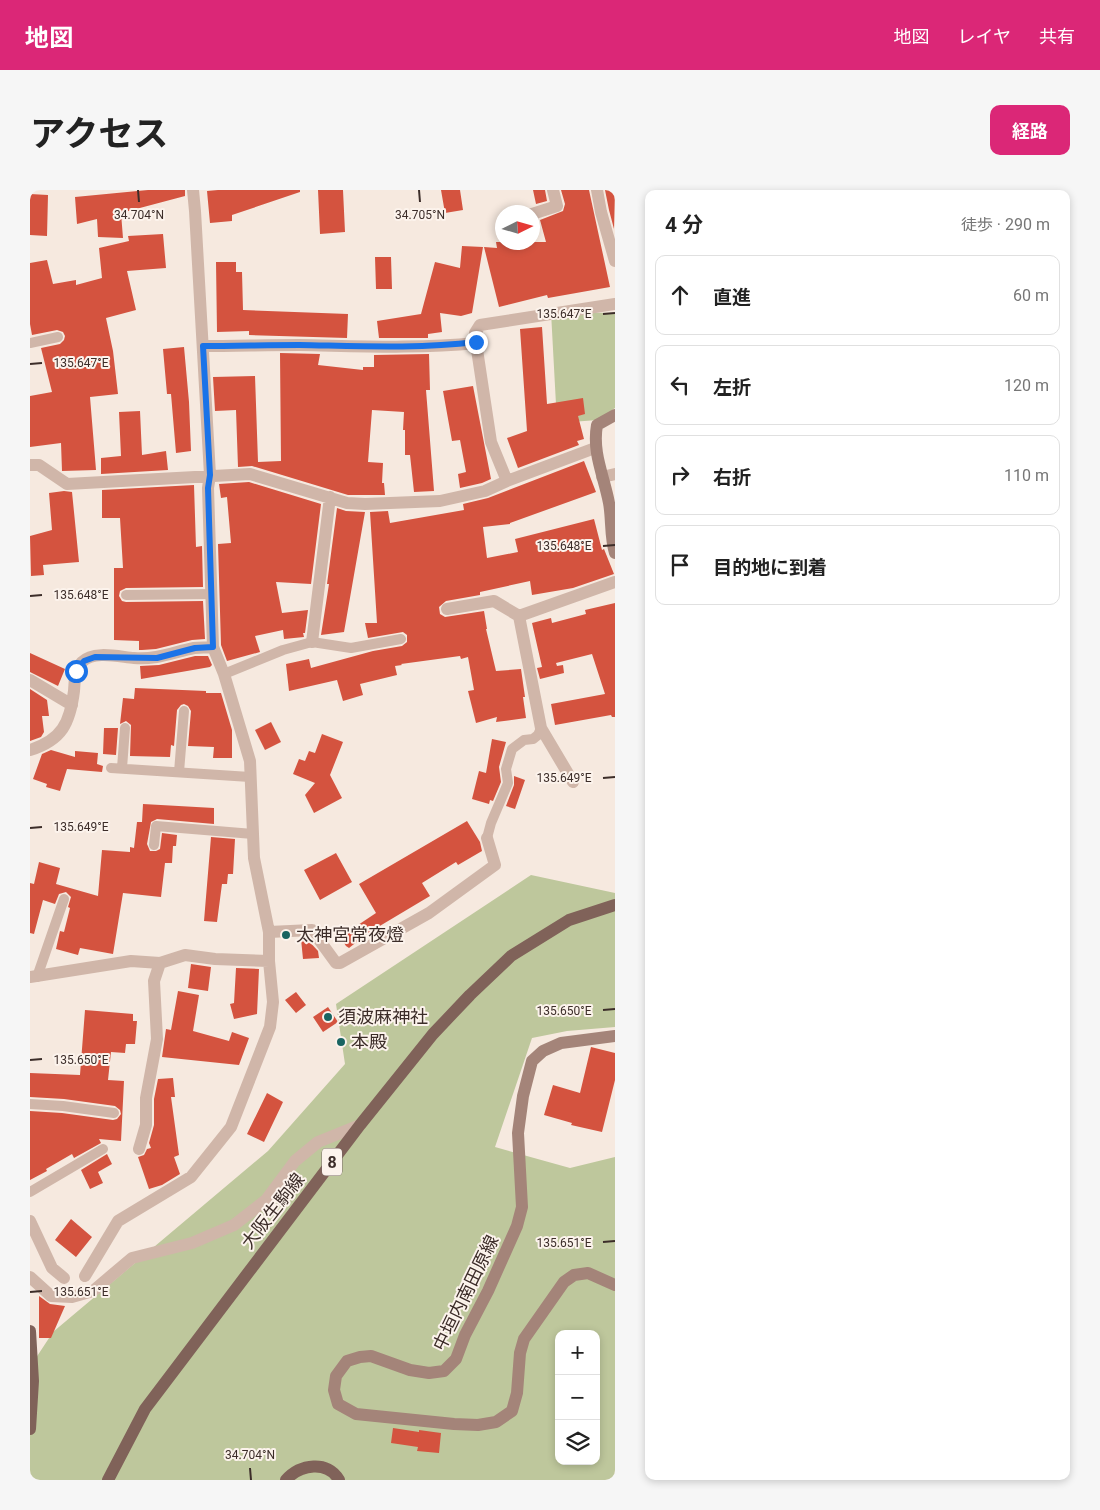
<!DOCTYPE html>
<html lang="ja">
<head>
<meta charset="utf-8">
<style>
  body { margin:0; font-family:Roboto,"Noto Sans JP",sans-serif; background:#f6f6f6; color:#222 }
  .controls { position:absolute; right:15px; bottom:15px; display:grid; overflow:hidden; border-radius:10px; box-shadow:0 2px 8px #0003 }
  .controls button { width:45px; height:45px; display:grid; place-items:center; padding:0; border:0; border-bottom:1px solid #e0e0e0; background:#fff; color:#222; font:25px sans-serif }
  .compass { position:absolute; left:465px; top:15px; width:45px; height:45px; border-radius:50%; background:#fff; box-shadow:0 2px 8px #0003; rotate:85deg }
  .stop { position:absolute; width:15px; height:15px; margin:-11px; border:4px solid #1a73e8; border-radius:50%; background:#fff }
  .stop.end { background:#1a73e8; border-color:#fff; box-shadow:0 1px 5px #0008 }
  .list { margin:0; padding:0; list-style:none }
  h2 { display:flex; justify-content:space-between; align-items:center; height:65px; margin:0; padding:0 20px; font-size:21px }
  h2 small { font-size:16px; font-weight:400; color:#767676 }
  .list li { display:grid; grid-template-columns:32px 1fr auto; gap:15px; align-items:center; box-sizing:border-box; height:80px; margin:0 10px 10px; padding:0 10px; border:1px solid #e0e0e0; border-radius:10px }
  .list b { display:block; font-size:19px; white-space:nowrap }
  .list em { font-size:16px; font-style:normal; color:#767676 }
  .icon { flex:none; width:28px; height:28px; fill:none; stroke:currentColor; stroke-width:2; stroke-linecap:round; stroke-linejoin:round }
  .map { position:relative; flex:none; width:585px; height:1290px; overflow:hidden; border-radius:10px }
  header { display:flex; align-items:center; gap:30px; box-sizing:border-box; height:70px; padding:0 25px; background:#db2777; color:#fff }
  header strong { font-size:24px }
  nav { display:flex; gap:28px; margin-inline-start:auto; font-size:18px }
  .intro { display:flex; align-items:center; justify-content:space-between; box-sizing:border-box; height:120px; padding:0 30px }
  h1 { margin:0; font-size:35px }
  .button { padding:12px 22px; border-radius:10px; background:#db2777; color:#fff; font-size:18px; font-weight:700 }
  main { display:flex; gap:30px; padding:0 30px }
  aside { flex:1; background:#fff; border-radius:10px; box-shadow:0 2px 8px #0003 }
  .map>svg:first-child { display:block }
</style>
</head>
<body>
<header>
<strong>地図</strong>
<nav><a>地図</a><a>レイヤ</a><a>共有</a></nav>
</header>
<div class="intro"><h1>アクセス</h1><a class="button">経路</a></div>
<main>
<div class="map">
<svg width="585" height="1290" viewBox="0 0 585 1290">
  <rect width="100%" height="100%" fill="#f6e9df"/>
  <path fill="#bec79c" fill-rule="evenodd" d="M521,122L585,123V218L568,230L527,233Z
    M501,685L585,703V837L537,841L502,848L465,957L540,978L585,967V1290H0V1177L23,1142L238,961L315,874L306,814ZM529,1144H566V1271H529Z"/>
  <path fill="#d4533f" d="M118,0H155V6L91,23L93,48L68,47L67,29L47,34L45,7Z
    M188,0H270V2L202,25V31L180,33L177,1Z
    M288,0H313L315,42L290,44Z
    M411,0H430L433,20L415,23Z
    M503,0H515L517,11L506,14Z
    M531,0H559L580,97L518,108L517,105L469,117L454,57L467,58L466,52H516L510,30L533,21L535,14Z
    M575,0H585L584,39L579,20Z
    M0,4L18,5L17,46L0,45Z
    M133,44L136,78L97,81L106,120L76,128L83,161L88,204L60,207L66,280L32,281L31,253L0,257V206L22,202L11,158L30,154L34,150L35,146L33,142L27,140L2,145L0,134V73L17,70L23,94L46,90V95L72,88L69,58L99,51L98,46Z
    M432,56L453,57L442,123L431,126L410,123L412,142L398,144V148H349L347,131L391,124L405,72L430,78Z
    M345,67H361L362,99H346Z
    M186,72H206V82H212L213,120L318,124L317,148L219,145V141L187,142Z
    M512,137L517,214L553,208L555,224L548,226L554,249L547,251L549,255L488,278L477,248L497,241L490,139Z
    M154,157L159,212L161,261L146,263L141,204H137L133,159Z
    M250,163L290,164L288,175L333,180V177H344V165L399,164L400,200H396L404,301L384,302L380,265H375V240H373L374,222L342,220L338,272L353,273L352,293H354L355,305H318L222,276L208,277L206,220L185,221L183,187L225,186L228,272L251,271Z
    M443,196L461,289L452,293L430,298L428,284L436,282L430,250L422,251L413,201Z
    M110,221L112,265L136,261L138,280L71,284V268L91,266L89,222Z
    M554,271L566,302L480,333V334L453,337L457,368L488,362L485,349L564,329L572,360L574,359L584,384L543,398L502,405L500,391L450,402V405L416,411L409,417L410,424L415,427L454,421L457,439H456L466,481L491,479L495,507H493L496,528L466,532L467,527L446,533L438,501L444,500L438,467L431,469L430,466L371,474L372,475L365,476L367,485L330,494L333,505L313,511L307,490L259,501L256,474L279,469L281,478L343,461L372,456L377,452V445L373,442L338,448L335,433H347L340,322L358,321L360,333L434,320L433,314L458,308Z
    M219,292L291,314L281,394L246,392L252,423L278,420L275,443H273L274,447L254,449L253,440L225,446L230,462L197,471L191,455L188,354L201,353L197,307L191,308L189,294Z
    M164,295L166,357L172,356L173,397L96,398L90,401L89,406L92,411L96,412L173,411L175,449L162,450L126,459L112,460H109V451L84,450V378H93L90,328H72V300Z
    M34,301L42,302L49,372L13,375L14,385L1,386L0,346L22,340L19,303Z
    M307,318L316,321L335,322L314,442L291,445L299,394H297Z
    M585,413V527H582L581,525L525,535L521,514L575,504L562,464L526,473L527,476L533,475L534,483L510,489L507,478L512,477L502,433L521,428L522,433L556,424L555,420Z
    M0,463L35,479L28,496L0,482Z
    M165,466H178L182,475L180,477L111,489L110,476L129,475Z
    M105,498L176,501V503H191L202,540V568H183L184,557L158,556L161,521L158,516L154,514L151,515L147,520L144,556L141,555L140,567L100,566L101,535L96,531L90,534L93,508L104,509Z
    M0,499L17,510L19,526H12L14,542L11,547L0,551Z
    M241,532L251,552L235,560L225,540Z
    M74,538H88L86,565L73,564Z
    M292,544L313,552L300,585L312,608L284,623L275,605L285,593L263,584L269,569L275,571L279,561L285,563Z
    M462,549L476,552L469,577L471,592L463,611L460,610L459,614L442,609L449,581L456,583Z
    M21,560L45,567V561L68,563L67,574L73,576L72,582L37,579L30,601L16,597L17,594L3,589L12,564Z
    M484,586L495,590L485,619L476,616L484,595Z
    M113,614L184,618V634L127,629L121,632L117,654L120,661H126L130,659L132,643L147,645L146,656H143L142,673H135L131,707L93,703L83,764L50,758L48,765L26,759L30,741L34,742L40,718L38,717L41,707L36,702L29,704L25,714L13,710L4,744L0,743V693L4,694L9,672L30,678L26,694L68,706L72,660L100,662V657L104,658L107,632H112Z
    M437,631L450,652L452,661L428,675L426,672L392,693L400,706L338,743L319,758L316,756L310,747L346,723L329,694Z
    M181,647L205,649L203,684H198L197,694H192L187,732L174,731Z
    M306,663L322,692L290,710L274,680Z
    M276,748L288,761L289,768L273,769L271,749Z
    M161,774L181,777L178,801L158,798Z
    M206,778L229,779L227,824L204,829L200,814L204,813Z
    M148,801L169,805L163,841L199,851L202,842L219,848L209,875L132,867L136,839L141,840Z
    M266,802L276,815L266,823L255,810Z
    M298,817L308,832L293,842L283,827Z
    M55,820L103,824V831H107L105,854H96L95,863L81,862L78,890L94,891L91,951L69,949L71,953L44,968L42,964L16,979L17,981L0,990V921L32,923L83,930L87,929L91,924L90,920L85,916L34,909L0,907V883L50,885Z
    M561,857L585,863V890L572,942L541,935L542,933L514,925L523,895L550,903Z
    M143,888L145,907H141L149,965L144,967L150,984L132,995L119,999L108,967L114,965L117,959L121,958L119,953L124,935V909L128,889Z
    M237,903L253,912L234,952L217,944Z
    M77,964L82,974L68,982L73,993L60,999L51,980Z
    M41,1029L62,1047L46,1067L25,1050Z
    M9,1106L20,1114L35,1116L21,1148H9Z
    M363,1238L389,1242V1240L411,1243L409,1263L387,1261L388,1257L361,1253Z"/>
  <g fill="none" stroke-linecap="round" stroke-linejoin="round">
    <path stroke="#d0b6a9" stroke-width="10" d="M0,153L28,147
      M96,405L182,404
      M194,484L253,460L282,452L321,458L371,449
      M81,578L220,587
      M92,578L95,538
      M149,582L154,521
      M457,648L461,633L478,593L476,579L482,559L494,550L503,549L508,545L511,538
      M124,655L126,636L223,644
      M7,787L34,709
      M0,914L33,916L84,923
      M0,1002L73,959"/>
    <path stroke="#d0b6a9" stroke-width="12" d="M567,0L571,22L585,71
      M502,24L527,16L523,0
      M446,153L461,252L477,291
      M173,156C205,156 237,155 269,155C328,156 387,159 446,153L445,143L450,135L585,114
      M0,275H9L37,294L220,284L317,313L335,314L410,311L455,301L477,291L565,258
      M572,287L585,284
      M417,419L464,411L489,426
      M282,452L300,307
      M0,490L42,515
      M0,560C32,550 40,533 44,501C45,490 44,481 52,472C64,460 90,467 104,468C126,470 144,462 164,458C170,457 177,458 183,457
      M543,592L511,538L489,426L585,392
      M239,742L282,740L306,773H310L399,723L465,675L457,648
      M0,787L101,771L130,773
      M109,959L116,935V908L127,849L124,791L130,773L155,765L185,769L239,771
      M0,1031L22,1078L34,1088
      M55,1086L88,1031L161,987L201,937L240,837L243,812L239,771V742L224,668L220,571L194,484L183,457L178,298L180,285L165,21L163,0
      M0,1087L21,1106L42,1107L63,1101L102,1068L162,1053L204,1035L236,1010L265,971L288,952L330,935"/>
    <path stroke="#a48479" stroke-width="12" d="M585,225L567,235C562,263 574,286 579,313C582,329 580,347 585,363
      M585,846L531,853L513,861L502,871L493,906L488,943L492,1017L487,1036L458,1101L435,1145L426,1169L414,1181L399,1183L380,1180L341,1166L330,1167L317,1171L306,1186L304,1200L308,1214L326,1224L424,1234L448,1235L466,1232L482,1221L487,1203L490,1163L494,1149L534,1092L544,1085L558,1083L585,1095"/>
    <path stroke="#806259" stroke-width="12" d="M0,1141L3,1191L0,1239
      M78,1290L115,1219L330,935L403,844L440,805L481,766L539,730L585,715
      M256,1290C270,1274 298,1270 309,1290"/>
  </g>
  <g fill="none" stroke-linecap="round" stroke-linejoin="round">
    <path stroke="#1a73e8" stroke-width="6" d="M46,481L54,471L65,467L127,468L165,458L183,457L178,298L180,285L173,156C205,156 237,155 269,155C328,156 387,159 446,152"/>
  </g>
  <path fill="none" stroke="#3c2d29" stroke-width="2" d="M108,0L109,12M389,0L390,12M573,124L585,123M0,174L12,173M573,356L585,355M0,406L12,405M573,588L585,587M0,638L12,637M573,820L585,819M0,870L12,869M573,1052L585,1051M0,1102L12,1101M220,1278L221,1290"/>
  <g fill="#196461" stroke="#fcf3ec" stroke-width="2">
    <circle cx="256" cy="745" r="5"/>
    <circle cx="298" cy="827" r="5"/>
    <circle cx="311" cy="852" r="5"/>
  </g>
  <g text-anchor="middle" stroke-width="4" stroke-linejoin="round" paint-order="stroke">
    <rect fill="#fcf3ec" stroke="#766864" stroke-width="1" x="292" y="958.5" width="20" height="27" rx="4"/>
    <g font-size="16" font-weight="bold" fill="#3c2d29">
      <text x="302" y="978">8</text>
    </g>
    <g font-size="18" fill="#3c2d29" stroke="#fcf3ec" text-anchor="start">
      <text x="266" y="751">太神宮常夜燈</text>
      <text x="308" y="833">須波麻神社</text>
      <text x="321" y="858">本殿</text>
    </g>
    <g font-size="18" fill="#3c2d29" stroke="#fcf3ec">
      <text transform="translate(243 1021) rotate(-52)" y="6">大阪生駒線</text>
      <text transform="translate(436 1103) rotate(-64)" y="6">中垣内南田原線</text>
    </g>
  </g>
  <g font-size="12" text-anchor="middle" fill="#3c2d29" stroke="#fcf3ec" stroke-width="4" stroke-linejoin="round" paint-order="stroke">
    <text x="109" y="29">34.704°N</text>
    <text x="390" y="29">34.705°N</text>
    <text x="534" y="128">135.647°E</text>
    <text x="51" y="177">135.647°E</text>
    <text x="534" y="360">135.648°E</text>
    <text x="51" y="409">135.648°E</text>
    <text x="534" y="592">135.649°E</text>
    <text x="51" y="641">135.649°E</text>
    <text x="534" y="825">135.650°E</text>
    <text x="51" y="874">135.650°E</text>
    <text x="534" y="1057">135.651°E</text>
    <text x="51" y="1106">135.651°E</text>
    <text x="220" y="1269">34.704°N</text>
  </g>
</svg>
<div class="controls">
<button>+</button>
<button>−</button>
<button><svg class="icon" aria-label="layers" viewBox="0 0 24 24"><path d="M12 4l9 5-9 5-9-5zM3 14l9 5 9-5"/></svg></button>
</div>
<svg class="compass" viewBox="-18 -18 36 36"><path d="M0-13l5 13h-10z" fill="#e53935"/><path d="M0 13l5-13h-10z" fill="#767676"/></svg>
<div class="stop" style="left:46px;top:481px"></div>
<div class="stop end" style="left:446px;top:152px"></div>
</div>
<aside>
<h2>4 分<small>徒歩 · 290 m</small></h2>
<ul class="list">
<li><svg class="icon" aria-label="ahead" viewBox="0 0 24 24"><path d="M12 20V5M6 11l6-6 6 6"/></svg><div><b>直進</b></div><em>60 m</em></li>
<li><svg class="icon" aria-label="left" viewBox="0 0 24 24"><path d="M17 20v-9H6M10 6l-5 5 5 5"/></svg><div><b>左折</b></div><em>120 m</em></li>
<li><svg class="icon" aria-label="right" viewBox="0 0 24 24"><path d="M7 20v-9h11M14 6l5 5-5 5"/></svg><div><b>右折</b></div><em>110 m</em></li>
<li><svg class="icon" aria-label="arrive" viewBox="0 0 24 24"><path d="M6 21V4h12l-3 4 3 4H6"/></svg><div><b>目的地に到着</b></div></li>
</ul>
</aside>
</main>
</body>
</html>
